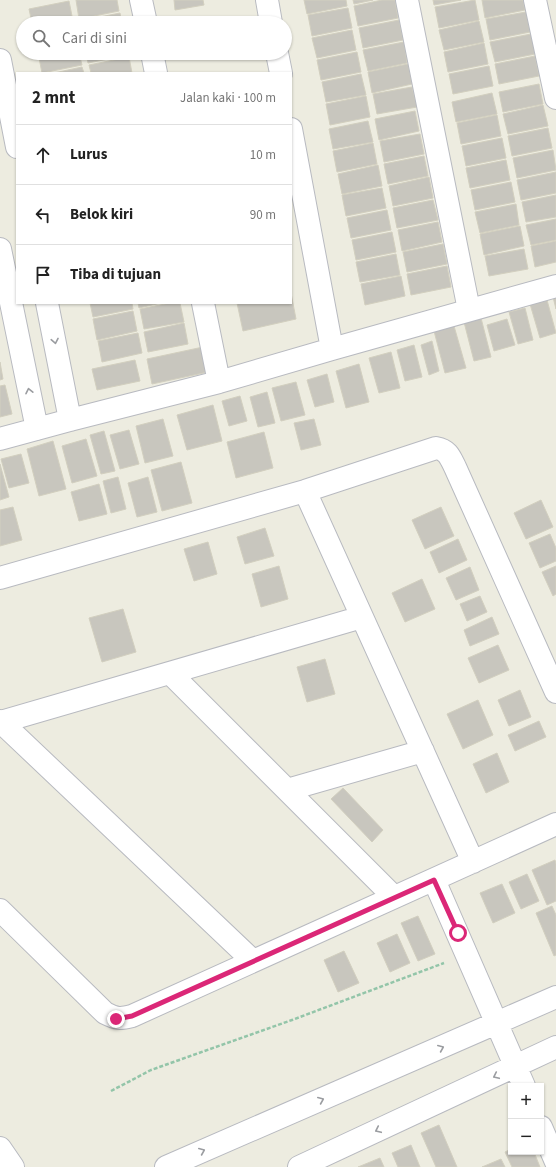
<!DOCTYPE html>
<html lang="id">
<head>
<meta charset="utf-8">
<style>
  body { margin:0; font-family:"Source Sans 3",sans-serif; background:#f6f6f6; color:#222 }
  .controls { position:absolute; right:12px; bottom:12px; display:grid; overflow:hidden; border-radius:0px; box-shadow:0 1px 3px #0004 }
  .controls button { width:36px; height:36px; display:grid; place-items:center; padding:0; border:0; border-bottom:1px solid #e0e0e0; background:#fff; color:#222; font:20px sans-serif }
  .stop { position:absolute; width:12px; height:12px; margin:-9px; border:3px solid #db2777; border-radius:50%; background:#fff }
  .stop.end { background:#db2777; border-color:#fff; box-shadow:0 1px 4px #0008 }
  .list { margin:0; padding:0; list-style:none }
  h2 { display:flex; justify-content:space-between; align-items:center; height:52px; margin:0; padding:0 16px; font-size:17px }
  h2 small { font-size:13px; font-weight:400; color:#767676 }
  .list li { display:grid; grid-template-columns:26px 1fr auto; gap:12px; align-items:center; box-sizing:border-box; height:60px; padding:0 16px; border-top:1px solid #e0e0e0 }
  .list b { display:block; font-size:15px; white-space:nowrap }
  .list em { font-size:13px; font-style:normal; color:#767676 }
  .icon { flex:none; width:22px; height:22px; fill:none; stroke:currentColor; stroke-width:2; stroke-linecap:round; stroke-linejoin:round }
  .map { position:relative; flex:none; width:556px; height:1167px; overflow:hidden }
  .search { position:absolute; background:#fff; box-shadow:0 1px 3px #0004; left:16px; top:16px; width:276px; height:44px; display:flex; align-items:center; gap:10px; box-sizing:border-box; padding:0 14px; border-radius:22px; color:#767676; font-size:15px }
  .panel { position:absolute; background:#fff; box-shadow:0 1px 3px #0004; left:16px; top:72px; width:276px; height:232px; border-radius:0px }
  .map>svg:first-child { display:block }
</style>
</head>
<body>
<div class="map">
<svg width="556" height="1167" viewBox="0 0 556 1167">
  <rect width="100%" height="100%" fill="#edece0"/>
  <path fill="#c8c6be" stroke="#d2cfbf" d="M76,0H117L119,11L79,19Z
    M174,0H203L204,5L175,10Z
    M304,0H346L347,6L307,14Z
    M353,0H373L354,4Z
    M382,0H395L398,18L358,26L354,6Z
    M433,0H461L434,5Z
    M475,0L479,20L439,28L435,7Z
    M482,0H523L525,10L485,18Z
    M69,1L73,21L64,23H32L29,9Z
    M348,8L352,28L312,36L308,15Z
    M526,12L530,32L490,40L486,19Z
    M120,13L122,23H80V21Z
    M399,20L403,40L363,48L359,28Z
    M479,21L484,42L444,50L439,30Z
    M352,30L356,50L317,58L312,38Z
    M531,34L535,54L495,62L490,42Z
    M404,42L407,63L368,71L363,50Z
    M484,43L488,64L448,72L444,52Z
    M357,52L361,72L321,80L317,60Z
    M38,53H79L82,65L42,73Z
    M86,53H128V55L88,63Z
    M535,56L539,76L499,84L495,64Z
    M129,57L132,73H91L89,65Z
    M408,64L412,84L372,93L368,72Z
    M489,66L493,86L453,94L449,74Z
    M82,67L84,73H54Z
    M361,74L366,95L326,102L322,82Z
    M539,84L543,104L503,112L499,92Z
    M412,87L417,107L377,114L373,94Z
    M492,93L497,114L456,122L452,102Z
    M366,96L370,117L330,125L326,104Z
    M543,105L548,126L508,134L503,114Z
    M415,111L419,131L379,140L375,119Z
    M497,115L501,136L461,144L457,123Z
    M368,121L373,142L333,149L329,129Z
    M548,128L552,148L512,156L508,136Z
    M420,134L424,154L384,162L380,141Z
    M502,138L506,158L466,166L462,146Z
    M373,143L377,164L337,172L333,151Z
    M553,150L556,170L517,178L513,158Z
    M424,156L428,176L388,184L384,164Z
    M506,160L510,180L470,188L466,168Z
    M378,165L382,186L342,194L338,174Z
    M556,172V193L521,200L517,180Z
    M429,177L433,198L393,206L389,186Z
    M511,182L515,202L475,210L471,190Z
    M382,188L386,208L346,216L342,195Z
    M556,195V217L526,222L522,202Z
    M433,200L438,220L397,228L393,208Z
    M516,204L519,225L480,233L475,212Z
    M387,210L391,230L351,238L347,218Z
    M556,219V240L531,245L526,225Z
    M438,222L442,242L402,251L398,230Z
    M520,226L524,246L484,255L480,234Z
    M392,232L396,252L356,260L352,240Z
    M556,241V262L535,267L531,246Z
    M443,244L447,264L407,272L403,252Z
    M524,249L528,269L489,276L485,256Z
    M396,254L400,275L360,282L356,262Z
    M447,266L451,287L411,295L407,274Z
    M401,276L405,296L365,305L361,284Z
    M291,293L296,319L243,331L237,303H291Z
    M556,296V309L553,297Z
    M547,300L556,333L540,338L530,304Z
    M90,303H132L133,309L93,317Z
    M138,303H161L139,308Z
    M170,303H180L184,322L144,329L140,309Z
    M525,308L533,340L518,344L509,312Z
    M133,311L137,331L97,340L93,319Z
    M481,318L491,357L474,361L464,322Z
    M507,319L515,345L494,351L487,325Z
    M184,323L188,344L148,352L144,332Z
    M454,326L466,368L445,373L434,331Z
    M138,333L142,353L102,362L98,341Z
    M432,341L439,371L429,375L421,345Z
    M414,345L422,377L405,381L397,350Z
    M203,347L208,372L152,384L147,359Z
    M391,352L400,388L379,393L369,358Z
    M135,360L140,381L97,390L92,369Z
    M0,362L3,379L0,380Z
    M359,364L369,402L346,408L336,371Z
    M327,374L334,402L315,407L307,380Z
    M296,382L305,415L281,421L272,388Z
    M5,385L12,414L0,417V386Z
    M267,392L275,423L258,427L250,397Z
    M240,396L247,421L229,426L222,401Z
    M213,405L222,441L187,450L177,415Z
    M163,419L173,456L145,463L136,426Z
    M314,419L321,445L301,450L294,423Z
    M129,430L139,464L120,469L110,435Z
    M104,431L115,471L101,474L90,435Z
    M264,432L273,468L236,478L227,442Z
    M86,439L97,476L72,483L62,446Z
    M53,441L66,489L39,496L27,449Z
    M21,454L29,483L9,488L1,459Z
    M181,462L192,503L162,511L151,470Z
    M0,464L9,497L0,500Z
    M118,477L126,509L111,513L103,481Z
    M148,477L157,512L137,517L128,483Z
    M99,484L107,514L79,521L71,492Z
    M541,500L553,527L526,539L514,513Z
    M13,507L22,540L0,546V510Z
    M441,507L454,536L425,549L412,520Z
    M265,528L274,556L245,564L237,537Z
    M550,534L556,548V561L540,568L529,543Z
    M458,539L467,560L439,573L430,552Z
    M208,542L217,574L194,581L184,549Z
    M279,566L288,599L261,607L252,574Z
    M556,566V594L553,596L542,572Z
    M470,567L479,590L456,600L446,578Z
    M422,579L435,609L405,622L392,593Z
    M480,596L487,612L467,621L460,604Z
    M123,609L136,652L102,662L89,618Z
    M492,617L499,634L470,646L464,630Z
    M498,645L509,670L479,683L468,658Z
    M325,659L335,694L307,702L297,667Z
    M520,690L531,717L509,726L498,700Z
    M478,700L493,735L463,749L447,714Z
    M539,721L546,737L515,751L508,735Z
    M497,753L509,782L486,793L473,764Z
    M343,788L383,830L372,842L331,799Z
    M555,860L556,864V901L547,905L532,870Z
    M527,874L539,901L521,909L509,882Z
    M502,884L515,913L493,923L480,893Z
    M552,906L556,915V955L554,956L536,913Z
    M418,916L435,954L418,961L401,923Z
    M397,934L410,963L390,972L377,943Z
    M344,951L359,983L338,992L324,960Z
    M439,1125L457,1167H436L421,1133Z
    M411,1145L420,1167H398L392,1153Z
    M511,1149V1152H534L540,1167H512L505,1152Z
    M380,1158L384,1167H358Z
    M501,1159L505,1167H482Z"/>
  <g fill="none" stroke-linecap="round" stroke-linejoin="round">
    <g stroke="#b8bac0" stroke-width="24">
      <path id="minor" d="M141,0L146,23
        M267,0L271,23
        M407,0L469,310
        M535,0L556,98
        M152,53L156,73
        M277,53L281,73
        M0,60L17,147
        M291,129L332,349
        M0,249L37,429
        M47,303L70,420
        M203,303L219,382
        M0,439L70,420L219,382L332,349L556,286
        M305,491L473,862
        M0,578L305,491L436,448C448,450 450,457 455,467L556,692
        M170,673L394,897
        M0,721L253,961
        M1,722L362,617
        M287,790L423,751
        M434,880L524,1086
        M0,910L105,1013C117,1019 120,1019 132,1016L556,824
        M541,1127L556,1162
        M0,1148L13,1167
        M166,1167L556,997
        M299,1167L556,1047"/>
    </g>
    <path stroke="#93c5a9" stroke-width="2.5" stroke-dasharray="4 2" stroke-linecap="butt" d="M111,1091L151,1070L292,1020L444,963"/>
    <use href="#minor" stroke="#fff" stroke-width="22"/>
  </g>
  <defs><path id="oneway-chevron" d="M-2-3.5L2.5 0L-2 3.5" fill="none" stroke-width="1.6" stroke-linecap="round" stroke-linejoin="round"/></defs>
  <g stroke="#9b9da1">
    <use href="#oneway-chevron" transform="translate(55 341) rotate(79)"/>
    <use href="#oneway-chevron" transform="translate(29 391) rotate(-102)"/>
    <use href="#oneway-chevron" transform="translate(441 1048) rotate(-23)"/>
    <use href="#oneway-chevron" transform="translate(496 1076) rotate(155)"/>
    <use href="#oneway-chevron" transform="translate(321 1100) rotate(-23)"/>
    <use href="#oneway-chevron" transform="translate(378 1130) rotate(155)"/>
    <use href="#oneway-chevron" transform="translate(202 1151) rotate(-23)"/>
  </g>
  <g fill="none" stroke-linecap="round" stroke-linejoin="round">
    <path stroke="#db2777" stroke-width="5" d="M116,1019L132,1016L434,880L458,933"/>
  </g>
</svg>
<div class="controls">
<button>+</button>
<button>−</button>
</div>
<div class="stop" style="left:458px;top:933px"></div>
<div class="stop end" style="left:116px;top:1019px"></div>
<div class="search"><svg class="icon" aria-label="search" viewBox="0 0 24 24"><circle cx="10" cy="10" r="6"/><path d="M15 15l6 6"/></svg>Cari di sini</div>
<section class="panel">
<h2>2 mnt<small>Jalan kaki · 100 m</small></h2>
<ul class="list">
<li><svg class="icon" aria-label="ahead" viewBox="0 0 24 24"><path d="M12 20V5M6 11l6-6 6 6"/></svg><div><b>Lurus</b></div><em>10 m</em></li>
<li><svg class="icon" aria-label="left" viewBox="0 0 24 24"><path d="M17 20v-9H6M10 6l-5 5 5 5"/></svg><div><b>Belok kiri</b></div><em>90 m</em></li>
<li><svg class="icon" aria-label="arrive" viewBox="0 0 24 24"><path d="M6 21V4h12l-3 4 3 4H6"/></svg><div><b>Tiba di tujuan</b></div></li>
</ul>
</section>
</div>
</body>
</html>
